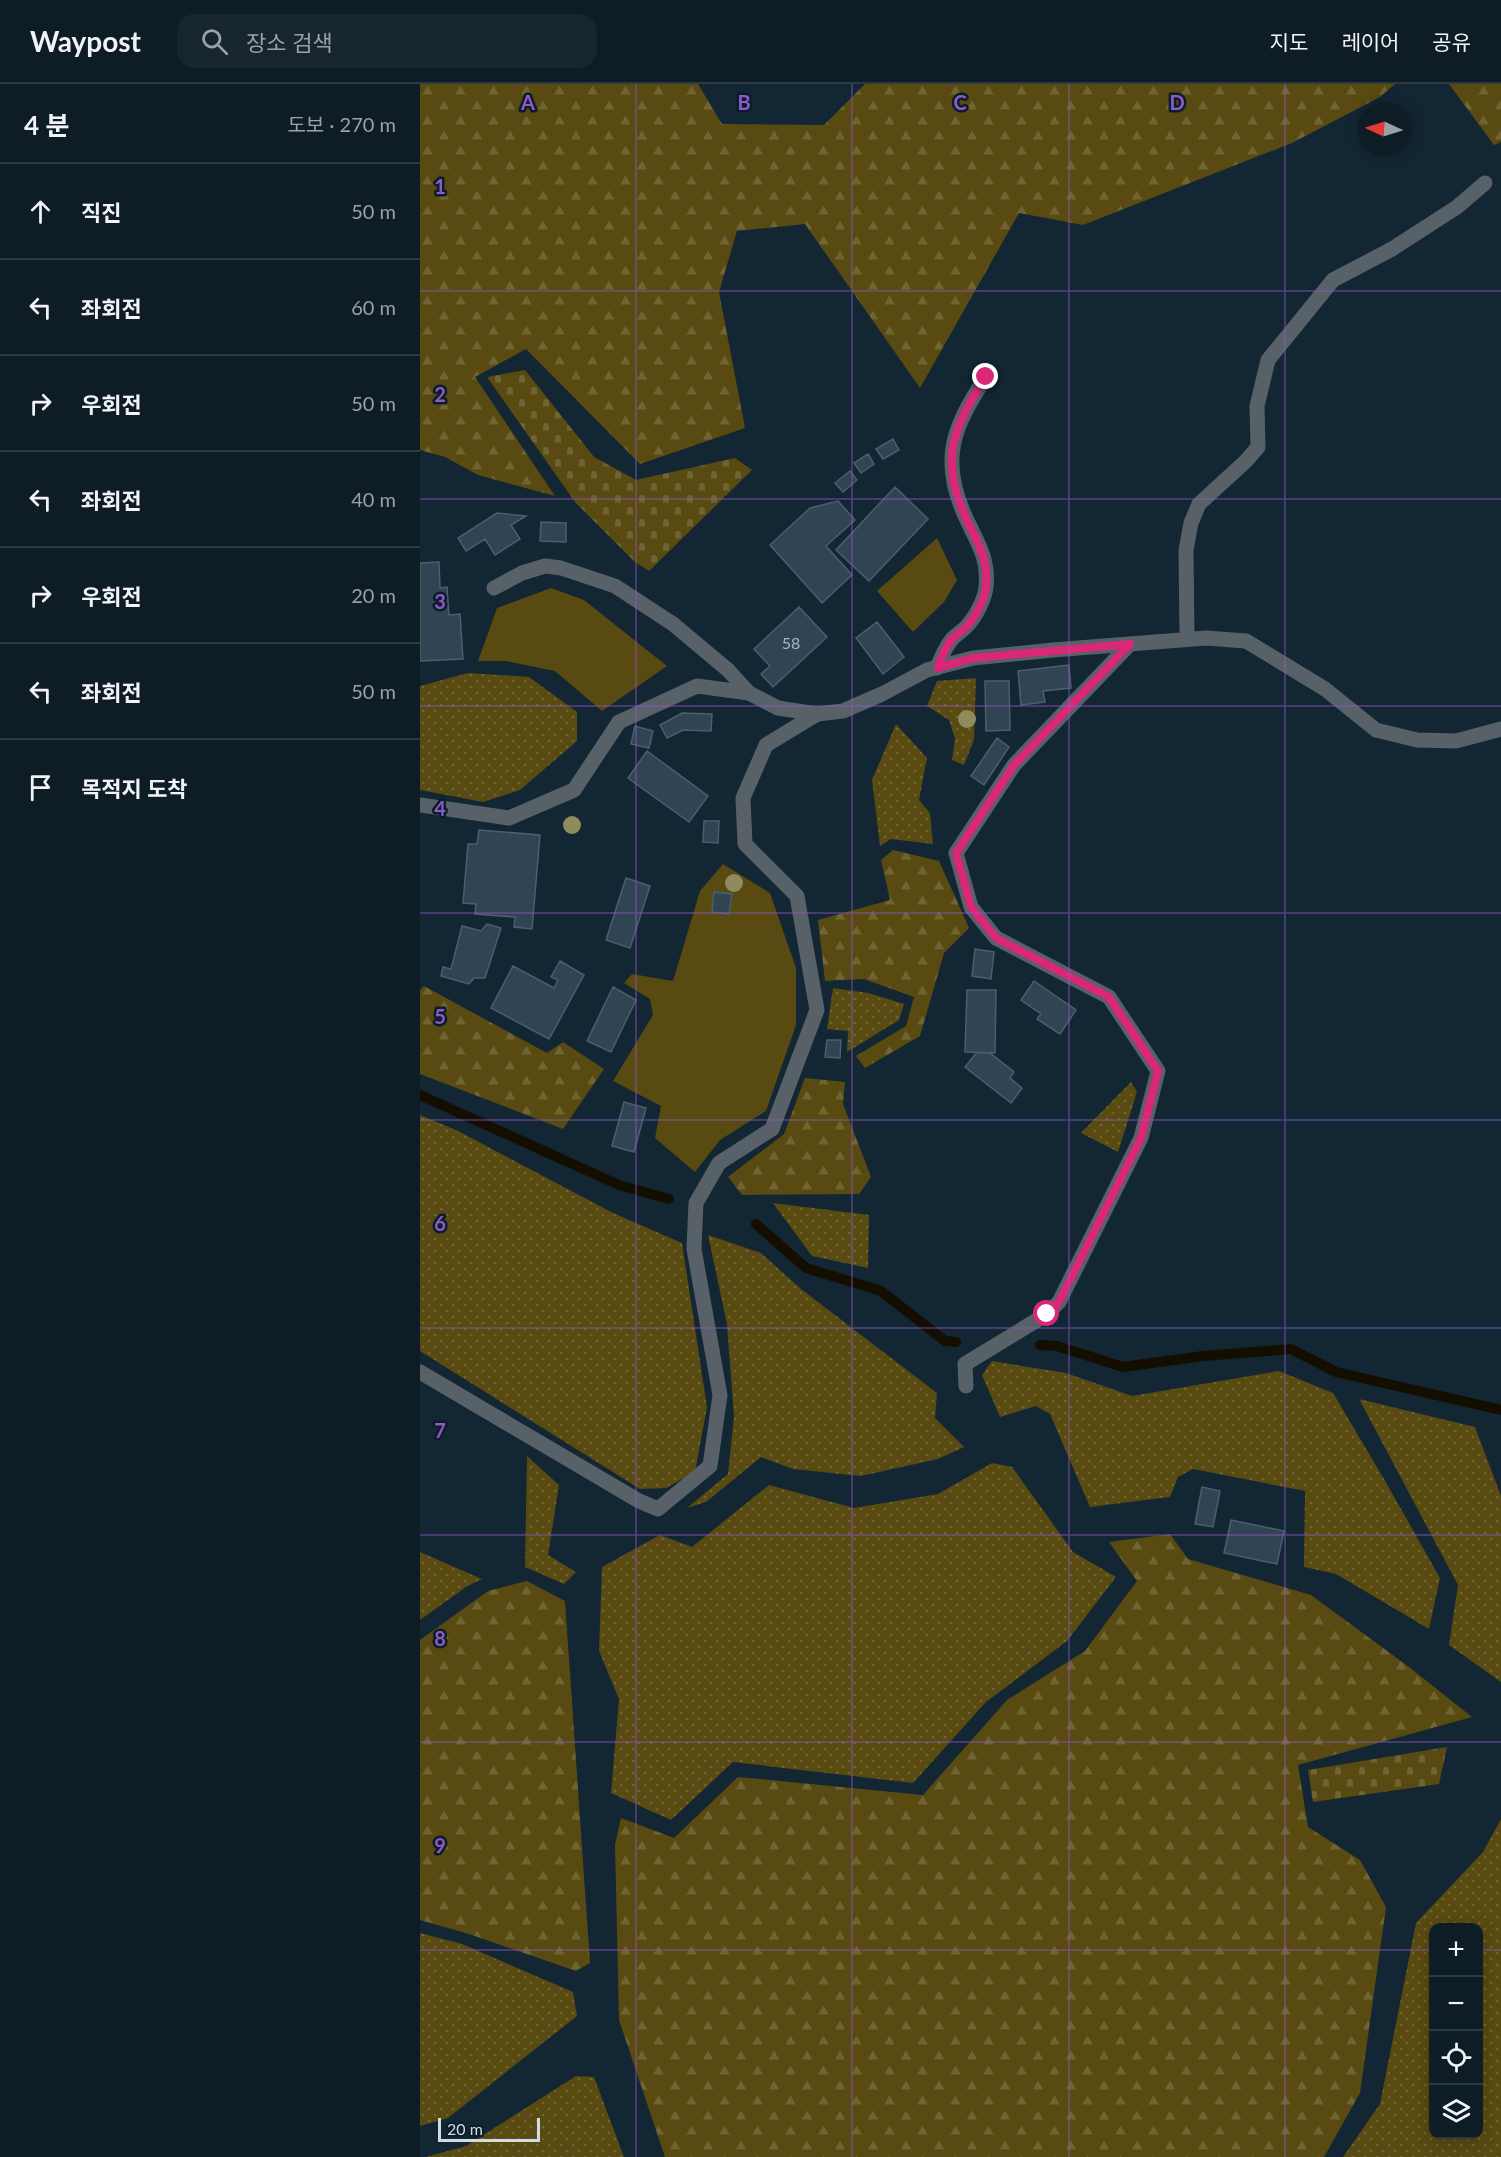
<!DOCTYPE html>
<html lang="ko">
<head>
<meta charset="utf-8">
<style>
  body { margin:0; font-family:Lato,"Noto Sans KR",sans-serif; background:#17252e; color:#f1f3f6 }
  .controls { position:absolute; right:18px; bottom:18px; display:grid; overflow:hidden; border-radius:12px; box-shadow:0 3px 15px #0003 }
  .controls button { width:54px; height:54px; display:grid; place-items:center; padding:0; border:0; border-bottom:2px solid #2e3a43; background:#0e1c26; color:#f1f3f6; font:30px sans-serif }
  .compass { position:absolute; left:937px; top:18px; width:54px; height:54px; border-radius:50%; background:#0e1c26; box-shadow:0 3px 15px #0003; rotate:274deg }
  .scale { position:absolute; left:18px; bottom:15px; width:102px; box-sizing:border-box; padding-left:6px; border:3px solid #d1dce5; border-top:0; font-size:16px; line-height:21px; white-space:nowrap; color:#d1dce5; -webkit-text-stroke:4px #0a1d29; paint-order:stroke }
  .stop { position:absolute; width:18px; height:18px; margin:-14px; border:4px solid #db2777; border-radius:50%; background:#fff }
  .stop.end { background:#db2777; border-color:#fff; box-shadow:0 2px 6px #0008 }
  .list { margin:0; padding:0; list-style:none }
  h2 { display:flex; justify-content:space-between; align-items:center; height:78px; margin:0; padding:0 24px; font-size:26px }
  h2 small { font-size:20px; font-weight:400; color:#9ba1a7 }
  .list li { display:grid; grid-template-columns:39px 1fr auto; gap:18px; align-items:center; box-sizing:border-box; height:96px; padding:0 24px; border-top:2px solid #2e3a43 }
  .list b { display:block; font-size:22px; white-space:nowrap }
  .list em { font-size:20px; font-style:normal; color:#9ba1a7 }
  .icon { flex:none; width:33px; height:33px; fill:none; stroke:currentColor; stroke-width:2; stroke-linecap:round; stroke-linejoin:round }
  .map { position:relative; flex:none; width:1081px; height:2073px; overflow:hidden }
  header { display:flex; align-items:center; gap:36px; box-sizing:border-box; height:84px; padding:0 30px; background:#0e1c26; border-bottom:2px solid #2e3a43 }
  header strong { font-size:28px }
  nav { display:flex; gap:33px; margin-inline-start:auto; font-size:21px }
  .search { width:420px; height:54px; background:#17252e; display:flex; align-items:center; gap:15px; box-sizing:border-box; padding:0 21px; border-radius:18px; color:#9ba1a7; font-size:22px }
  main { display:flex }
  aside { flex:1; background:#0e1c26 }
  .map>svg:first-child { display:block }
</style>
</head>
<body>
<header>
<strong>Waypost</strong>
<div class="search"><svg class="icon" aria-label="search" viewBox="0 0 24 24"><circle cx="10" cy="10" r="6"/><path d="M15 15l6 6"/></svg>장소 검색</div>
<nav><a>지도</a><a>레이어</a><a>공유</a></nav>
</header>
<main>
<aside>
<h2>4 분<small>도보 · 270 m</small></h2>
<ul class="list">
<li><svg class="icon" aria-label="ahead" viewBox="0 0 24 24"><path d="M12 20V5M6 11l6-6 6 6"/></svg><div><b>직진</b></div><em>50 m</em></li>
<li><svg class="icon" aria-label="left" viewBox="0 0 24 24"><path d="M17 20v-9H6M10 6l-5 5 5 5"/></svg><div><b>좌회전</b></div><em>60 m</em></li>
<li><svg class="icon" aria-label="right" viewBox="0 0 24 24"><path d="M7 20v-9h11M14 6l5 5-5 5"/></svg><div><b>우회전</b></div><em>50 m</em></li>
<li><svg class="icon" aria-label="left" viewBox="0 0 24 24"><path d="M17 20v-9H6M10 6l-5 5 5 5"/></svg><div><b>좌회전</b></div><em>40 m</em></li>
<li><svg class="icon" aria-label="right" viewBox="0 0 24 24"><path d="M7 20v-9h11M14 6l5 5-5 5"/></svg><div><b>우회전</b></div><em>20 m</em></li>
<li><svg class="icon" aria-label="left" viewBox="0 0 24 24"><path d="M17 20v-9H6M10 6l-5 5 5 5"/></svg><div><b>좌회전</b></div><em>50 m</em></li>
<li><svg class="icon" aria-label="arrive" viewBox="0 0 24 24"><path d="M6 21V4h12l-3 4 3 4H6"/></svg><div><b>목적지 도착</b></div></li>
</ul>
</aside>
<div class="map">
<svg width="1081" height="2073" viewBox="0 0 1081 2073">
  <defs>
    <pattern id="grass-dots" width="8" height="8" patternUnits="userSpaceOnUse" patternTransform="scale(1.5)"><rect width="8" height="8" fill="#584a10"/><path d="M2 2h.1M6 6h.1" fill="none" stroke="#6f6433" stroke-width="1.8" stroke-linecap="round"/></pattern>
    <pattern id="forest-firs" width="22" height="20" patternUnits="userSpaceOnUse" patternTransform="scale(1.5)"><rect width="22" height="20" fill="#584a10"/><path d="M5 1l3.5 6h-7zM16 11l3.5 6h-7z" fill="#6f6433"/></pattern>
    <pattern id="cemetery-stones" width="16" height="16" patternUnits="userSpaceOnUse" patternTransform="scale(1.5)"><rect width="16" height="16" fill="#584a10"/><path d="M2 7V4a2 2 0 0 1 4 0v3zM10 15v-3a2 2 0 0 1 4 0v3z" fill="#6f6433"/></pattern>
  </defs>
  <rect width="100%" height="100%" fill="#132633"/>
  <path fill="url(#grass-dots)" fill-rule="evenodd" d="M48,589L109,593L157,628V657L100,706L63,718L0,706V602Z
    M556,594L554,656L544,681L532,676L535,655L529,636L507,622L517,597Z
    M476,640L507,674L499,716L510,729L513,760L471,755L460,762L452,696Z
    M413,904L448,909L484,920L479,936L427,968L428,947L407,945Z
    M711,998L717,1008L698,1068L661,1049Z
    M0,1031L36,1046L193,1129L262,1159L287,1323L275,1388L246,1404L220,1405L0,1267Z
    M353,1119L449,1131L448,1184L392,1172Z
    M288,1151L341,1169L381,1205L517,1309L515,1334L544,1363L518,1375L441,1392L373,1385L341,1373L286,1418L267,1424L308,1390L314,1333L307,1240Z
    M572,1277L646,1289L712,1312L859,1287L913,1309L964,1395L1020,1494L1009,1545L916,1490L884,1483L885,1407L773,1385L758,1393L750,1413L670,1423L630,1330L616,1322L580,1333L562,1291Z
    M939,1315L1055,1343L1081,1412V1598L1029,1561L1038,1501Z
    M107,1372L139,1401L128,1471L156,1488L144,1500L105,1483Z
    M572,1379L592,1383L653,1468L696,1493L647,1557L566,1618L493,1699L313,1678L251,1736L191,1709L199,1615L179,1567L182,1483L240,1451L272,1463L349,1401L434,1424L518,1410Z
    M0,1468L62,1495L46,1503L0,1536Z
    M1081,1735V2073H923L960,2020L996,1839L1063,1768ZM1014,1844H1058V2050H1014Z
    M0,1849L42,1860L153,1908L157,1932L28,2034L0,2042Z
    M156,1992L174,1993L204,2073H6L46,2062Z"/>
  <path fill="url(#forest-firs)" d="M0,0H278L302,40L404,41L445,0H975L960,13L872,59L663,141L599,129L500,304L385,140L317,147L299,208L325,344L220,380L106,265L55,293L135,412L58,391L25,373L0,366Z
    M1029,0H1081V58L1074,61Z
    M473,766L519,777L549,844L524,869L500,952L445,984L436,972L486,942L494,913L444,895L405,897L398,836L470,816L461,776Z
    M4,902L127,969L143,958L184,985L143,1045L0,990V906Z
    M385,994L425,998L423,1020L451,1093L439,1110L322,1111L308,1093L364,1050Z
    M750,1450L768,1475L891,1511L989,1583L1052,1633L878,1681L888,1743L940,1776L966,1823L940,2009L904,2073H245L199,1936L195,1760L201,1734L254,1754L318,1693L503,1711L587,1616L665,1567L717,1497L689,1458Z
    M107,1497L145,1517L170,1879L156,1887L49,1850L0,1836V1556L68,1507Z"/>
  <path fill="url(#cemetery-stones)" d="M105,286L174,373L216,396L315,374L332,386L229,487L215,478L155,418L67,293Z
    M1027,1663L1019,1700L893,1718L888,1686Z"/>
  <path fill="#584a10" d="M517,454L537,496L524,518L493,548L457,507Z
    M131,504L164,516L247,582L182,627L135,587L86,577H58L77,524Z
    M303,780L350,809L376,884V941L346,1027L300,1056L275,1088L235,1054L241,1022L193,997L233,931L230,915L204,899L212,890L253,897L280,807Z"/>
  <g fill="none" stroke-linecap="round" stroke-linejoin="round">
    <path stroke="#130e00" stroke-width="10" d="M0,1011L199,1101L249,1115
      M336,1140L386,1184L461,1207L525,1257L536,1258
      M620,1261L637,1262L703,1283L783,1272L871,1265L916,1288L1081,1326"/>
  </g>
  <path fill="#314453" stroke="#4a5f6e" stroke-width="1.5" d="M473,355L479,366L463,375L456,365Z
    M448,370L454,380L441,389L434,379Z
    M430,387L437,396L423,408L415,399Z
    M475,403L508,435L449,497L416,466Z
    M418,417L435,436L406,462L432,491L402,519L350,461L390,424Z
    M77,429L106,432L91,441L100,455L75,471L65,455L46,467L38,454Z
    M121,438L146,439V458L120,457Z
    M19,478L20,504L27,503L29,531L40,530L43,575L0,577V479Z
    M379,523L407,553L353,603L341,590L350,582L334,565Z
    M457,538L484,573L463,590L436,554Z
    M649,581L651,604L623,607L625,618L601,621L598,587Z
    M565,597H589L590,646L566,647Z
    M262,629L292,630L291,647L263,646L247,654L240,641Z
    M215,642L233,647L229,664L211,660Z
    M577,654L589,663L564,701L551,692Z
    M227,667L288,712L269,738L208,694Z
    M284,737H299L298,759L283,758Z
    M59,746L120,751L112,845L94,843L95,833L55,830L56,820L43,819L48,760H57Z
    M206,794L230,802L210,864L186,856Z
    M294,808L312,810L309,830L292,828Z
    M67,840L81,844L65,894H54L49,900L21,892L23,883L31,885L42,842L61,847Z
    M555,865L574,868L571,895L552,892Z
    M140,877L164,891L129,955L71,924L93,882L134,904L138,896L131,893Z
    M614,897L656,926L640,950L617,935L621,930L601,916Z
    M193,903L216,916L191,968L167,957Z
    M547,906H576L575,969L545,968Z
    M407,956H421L420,974L405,973Z
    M556,969H570L594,988L590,994L602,1004L591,1019L545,983Z
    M204,1018L226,1024L214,1068L192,1062Z
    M782,1403L800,1407L793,1443L775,1440Z
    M811,1436L864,1447L857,1480L804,1469Z"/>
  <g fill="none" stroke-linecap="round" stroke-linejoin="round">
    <path stroke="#586168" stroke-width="15" d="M517,584C521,573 525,564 532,555C536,551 542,547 546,543C555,534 565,515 566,503C569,474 557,458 546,434C519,376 533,343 566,293
      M0,721L89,734L154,706L199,638L277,602L329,609
      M0,1288L219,1417L238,1425L290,1382L300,1311L274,1165L276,1119L299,1079L352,1045L397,926L377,812L325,760L323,714L346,661L397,630
      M546,1302L545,1280L627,1230L639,1218L721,1054L738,987L689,913L576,854L551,823L536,769L594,681L710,560"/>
    <path stroke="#586168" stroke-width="15" d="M74,504L102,489L125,482L141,484L195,502L253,540L308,586L329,609L358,624L397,630L423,627L462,610L507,586L553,574L633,566L786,554L826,557L905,605L956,646L997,656L1036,657L1081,645
      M767,555L766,466L771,439L779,420L826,377L838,363L837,322L848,276L913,196L972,165L1037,123L1065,99"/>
  </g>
  <g fill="#908b5c">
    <circle cx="547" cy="635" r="9"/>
    <circle cx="152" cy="741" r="9"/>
    <circle cx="314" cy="799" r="9"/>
  </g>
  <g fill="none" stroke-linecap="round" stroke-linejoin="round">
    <path stroke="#db2777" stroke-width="8" d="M566,293C533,343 519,376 546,434C557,458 569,474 566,503C565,515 555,534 546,543C542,547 536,551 532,555C525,564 521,573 518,584L553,574L710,560L594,681L536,769L551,823L576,854L689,913L738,987L721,1054L639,1218L627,1230"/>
  </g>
  <path fill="none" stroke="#9058c8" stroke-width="1.5" stroke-opacity="0.55" d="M216,0V2073M432,0V2073M649,0V2073M865,0V2073M0,207H1081M0,415H1081M0,622H1081M0,829H1081M0,1036H1081M0,1244H1081M0,1451H1081M0,1658H1081M0,1866H1014M1058,1866H1081"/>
  <g text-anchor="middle" stroke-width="5" stroke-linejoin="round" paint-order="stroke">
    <g font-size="16" fill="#a9b6c0">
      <text x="371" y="565">58</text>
    </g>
  </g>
  <g font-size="20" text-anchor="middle" font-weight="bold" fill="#9058c8" stroke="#0a1d29" stroke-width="5" stroke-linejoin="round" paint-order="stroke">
    <text x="108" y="26">A</text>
    <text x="324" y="26">B</text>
    <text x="540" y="26">C</text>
    <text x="757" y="26">D</text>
    <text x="20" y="110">1</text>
    <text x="20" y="318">2</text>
    <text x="20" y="525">3</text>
    <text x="20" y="732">4</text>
    <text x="20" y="940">5</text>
    <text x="20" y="1147">6</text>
    <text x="20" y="1354">7</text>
    <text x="20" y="1562">8</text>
    <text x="20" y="1769">9</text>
  </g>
</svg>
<div class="controls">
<button>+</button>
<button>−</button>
<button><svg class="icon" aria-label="locate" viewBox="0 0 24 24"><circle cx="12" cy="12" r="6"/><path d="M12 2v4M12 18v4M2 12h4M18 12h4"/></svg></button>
<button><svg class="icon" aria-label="layers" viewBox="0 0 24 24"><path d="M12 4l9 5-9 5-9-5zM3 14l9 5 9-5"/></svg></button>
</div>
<svg class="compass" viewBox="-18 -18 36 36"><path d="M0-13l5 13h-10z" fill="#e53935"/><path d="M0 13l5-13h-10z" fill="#9ba1a7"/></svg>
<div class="scale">20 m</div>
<div class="stop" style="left:627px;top:1230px"></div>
<div class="stop end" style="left:566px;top:293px"></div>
</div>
</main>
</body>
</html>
